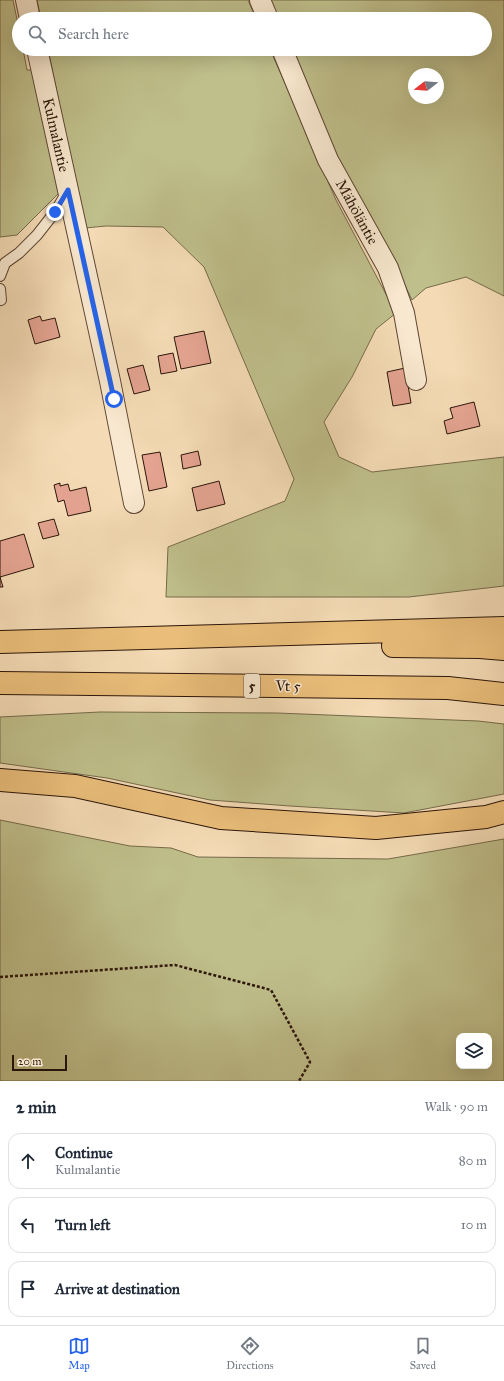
<!DOCTYPE html>
<html lang="en">
<head>
<meta charset="utf-8">
<style>
  body { margin:0; font-family:"IM FELL Great Primer",serif; background:#f2f2f3; color:#1f2937 }
  .controls { position:absolute; right:12px; bottom:12px; display:grid; overflow:hidden; border-radius:8px; box-shadow:0 4px 16px #0002 }
  .controls button { width:36px; height:36px; display:grid; place-items:center; padding:0; border:0; border-bottom:1px solid #e0e1e3; background:#fff; color:#1f2937; font:20px sans-serif }
  .compass { position:absolute; left:408px; top:68px; width:36px; height:36px; border-radius:50%; background:#fff; box-shadow:0 4px 16px #0002; rotate:253deg }
  .scale { position:absolute; left:12px; bottom:10px; width:55px; box-sizing:border-box; padding-left:4px; border:2px solid #2c1509; border-top:0; font-size:11px; line-height:14px; white-space:nowrap; color:#2c1509; -webkit-text-stroke:3px #f8e8cf; paint-order:stroke }
  .stop { position:absolute; width:12px; height:12px; margin:-9px; border:3px solid #2563eb; border-radius:50%; background:#fff }
  .stop.end { background:#2563eb; border-color:#fff; box-shadow:0 1px 4px #0008 }
  .list { margin:0; padding:0; list-style:none }
  h2 { display:flex; justify-content:space-between; align-items:center; height:52px; margin:0; padding:0 16px; font-size:17px }
  h2 small { font-size:13px; font-weight:400; color:#747a83 }
  .list li { display:grid; grid-template-columns:26px 1fr auto; gap:12px; align-items:center; box-sizing:border-box; height:56px; margin:0 8px 8px; padding:0 8px; border:1px solid #e0e1e3; border-radius:12px }
  .list b { display:block; font-size:15px; white-space:nowrap }
  .list p { margin:0; font-size:13px; white-space:nowrap; color:#747a83 }
  .list em { font-size:13px; font-style:normal; color:#747a83 }
  .icon { flex:none; width:22px; height:22px; fill:none; stroke:currentColor; stroke-width:2; stroke-linecap:round; stroke-linejoin:round }
  .map { position:relative; flex:none; width:504px; height:1081px; overflow:hidden }
  .search { position:absolute; background:#fff; box-shadow:0 4px 16px #0002; left:12px; right:12px; top:12px; height:44px; display:flex; align-items:center; gap:10px; box-sizing:border-box; padding:0 14px; border-radius:22px; color:#747a83; font-size:15px }
  .sheet { height:244px; background:#fff }
  nav { display:flex; justify-content:space-around; align-items:center; box-sizing:border-box; height:56px; border-top:1px solid #e0e1e3; background:#fff; font-size:11px; color:#747a83 }
  nav a { display:grid; justify-items:center; gap:2px }
  nav .on { color:#2563eb }
  .map>svg:first-child { display:block }
</style>
</head>
<body>
<div class="map">
<svg width="504" height="1081" viewBox="0 0 504 1081">
  <rect width="100%" height="100%" fill="#f4dbb5"/>
  <filter id="stains"><feTurbulence type="fractalNoise" baseFrequency=".005" numOctaves="4"/><feColorMatrix values="0 0 0 0 .2 0 0 0 0 .09 0 0 0 0 .02 0 0 0 .5 -.17"/></filter>
  <radialGradient id="worn" r=".72"><stop offset=".6" stop-color="#630" stop-opacity="0"/><stop offset="1" stop-color="#630" stop-opacity=".3"/></radialGradient>
  <path fill="#bfbf8b" stroke="#766a4a" fill-rule="evenodd" d="M0,0H13L19,29V49H23L27,70H33L60,192L17,235L0,237Z
    M37,0H248L256,19H41Z
    M268,0H504V296L466,277L426,288L412,300L389,252L334,159L288,49H485V19H276ZM414,74H438V98H414Z
    M48,49H270L336,200L396,313L376,329L352,377L324,422L339,457L372,472L504,457V586L409,597H166L168,547L285,501L294,479L204,267L163,227L106,226L85,228Z
    M100,712L277,713L478,721L504,724V794L404,813L290,806L210,800L107,778L0,763V717Z
    M0,820L130,846L171,848L198,857L388,859L504,839V1081H0ZM459,1036H489V1066H459Z"/>
  <path fill="#e3a390" stroke="#2c1509" d="M40,316L42,321L55,318L60,337L35,344L28,320Z
    M204,331L211,363L181,369L174,337Z
    M173,353L177,371L161,374L158,356Z
    M143,365L150,390L134,394L127,369Z
    M405,368L411,403L393,406L387,372Z
    M474,402L480,426L447,434L444,421L453,418L450,408Z
    M198,451L201,465L183,469L181,455Z
    M160,452L167,487L149,491L142,455Z
    M219,481L225,504L197,511L192,488Z
    M60,483V486L68,484L70,491L86,487L91,511L68,516L64,500L58,502L54,485Z
    M54,519L59,535L43,539L38,523Z
    M24,534L34,567L0,577L3,587H0V541Z"/>
  <g fill="none" stroke-linecap="round" stroke-linejoin="round">
    <g stroke="#5e4634" stroke-width="12">
      <path id="service" d="M0,276L5,263L19,253L37,235L55,212L67,192
        M0,289L1,300"/>
    </g>
    <g stroke="#5e4634" stroke-width="22">
      <path id="minor" d="M26,0L30,19
        M260,0L268,19
        M37,49L110,381L134,503
        M282,49L328,160L388,268L404,313L416,380"/>
    </g>
    <g stroke="#2c1509" stroke-width="24">
      <path id="motorway" d="M0,642L504,628
        M393,646L480,647L504,649
        M0,683L448,688L504,694
        M0,780L75,786L221,818L376,828L486,817L504,812"/>
    </g>
    <path stroke="#2c1509" stroke-width="2.5" stroke-dasharray="3 2" stroke-linecap="butt" d="M0,977L175,965L271,990L310,1062L299,1081"/>
    <use href="#service" stroke="#f8e8cf" stroke-width="10"/>
    <use href="#minor" stroke="#f8e8cf" stroke-width="20"/>
    <use href="#motorway" stroke="#eabe7a" stroke-width="22"/>
  </g>
  <g fill="none" stroke-linecap="round" stroke-linejoin="round">
    <path stroke="#2563eb" stroke-width="5" d="M55,212L68,190L114,399"/>
  </g>
  <g text-anchor="middle" stroke-width="3" stroke-linejoin="round" paint-order="stroke">
    <rect fill="#f8e8cf" stroke="#695444" stroke-width="1" x="244" y="674" width="16" height="24" rx="3"/>
    <g font-size="14" font-weight="bold" fill="#2c1509">
      <text x="252" y="691">5</text>
    </g>
    <g font-size="15" fill="#2c1509" stroke="#f8e8cf">
      <text transform="translate(56 135) rotate(77)" y="5">Kulmalantie</text>
      <text transform="translate(357 212) rotate(61)" y="5">Mähöläntie</text>
      <text transform="translate(288 686) rotate(1)" y="5">Vt 5</text>
    </g>
  </g>
  <rect width="100%" height="100%" filter="url(#stains)"/>
  <rect width="100%" height="100%" fill="url(#worn)"/>
</svg>
<div class="controls">
<button><svg class="icon" aria-label="layers" viewBox="0 0 24 24"><path d="M12 4l9 5-9 5-9-5zM3 14l9 5 9-5"/></svg></button>
</div>
<svg class="compass" viewBox="-18 -18 36 36"><path d="M0-13l5 13h-10z" fill="#e53935"/><path d="M0 13l5-13h-10z" fill="#747a83"/></svg>
<div class="scale">20 m</div>
<div class="stop" style="left:114px;top:399px"></div>
<div class="stop end" style="left:55px;top:212px"></div>
<div class="search"><svg class="icon" aria-label="search" viewBox="0 0 24 24"><circle cx="10" cy="10" r="6"/><path d="M15 15l6 6"/></svg>Search here</div>
</div>
<section class="sheet">
<h2>2 min<small>Walk · 90 m</small></h2>
<ul class="list">
<li><svg class="icon" aria-label="ahead" viewBox="0 0 24 24"><path d="M12 20V5M6 11l6-6 6 6"/></svg><div><b>Continue</b><p>Kulmalantie</p></div><em>80 m</em></li>
<li><svg class="icon" aria-label="left" viewBox="0 0 24 24"><path d="M17 20v-9H6M10 6l-5 5 5 5"/></svg><div><b>Turn left</b></div><em>10 m</em></li>
<li><svg class="icon" aria-label="arrive" viewBox="0 0 24 24"><path d="M6 21V4h12l-3 4 3 4H6"/></svg><div><b>Arrive at destination</b></div></li>
</ul>
</section>
<nav>
<a class="on"><svg class="icon" aria-label="map" viewBox="0 0 24 24"><path d="M3 6l6-2 6 2 6-2v14l-6 2-6-2-6 2zM9 4v14M15 6v14"/></svg>Map</a>
<a><svg class="icon" aria-label="directions" viewBox="0 0 24 24"><path d="M12 3l9 9-9 9-9-9zM9 14v-3h6M13 9l2 2-2 2"/></svg>Directions</a>
<a><svg class="icon" aria-label="saved" viewBox="0 0 24 24"><path d="M7 4h10v16l-5-4-5 4z"/></svg>Saved</a>
</nav>
</body>
</html>
